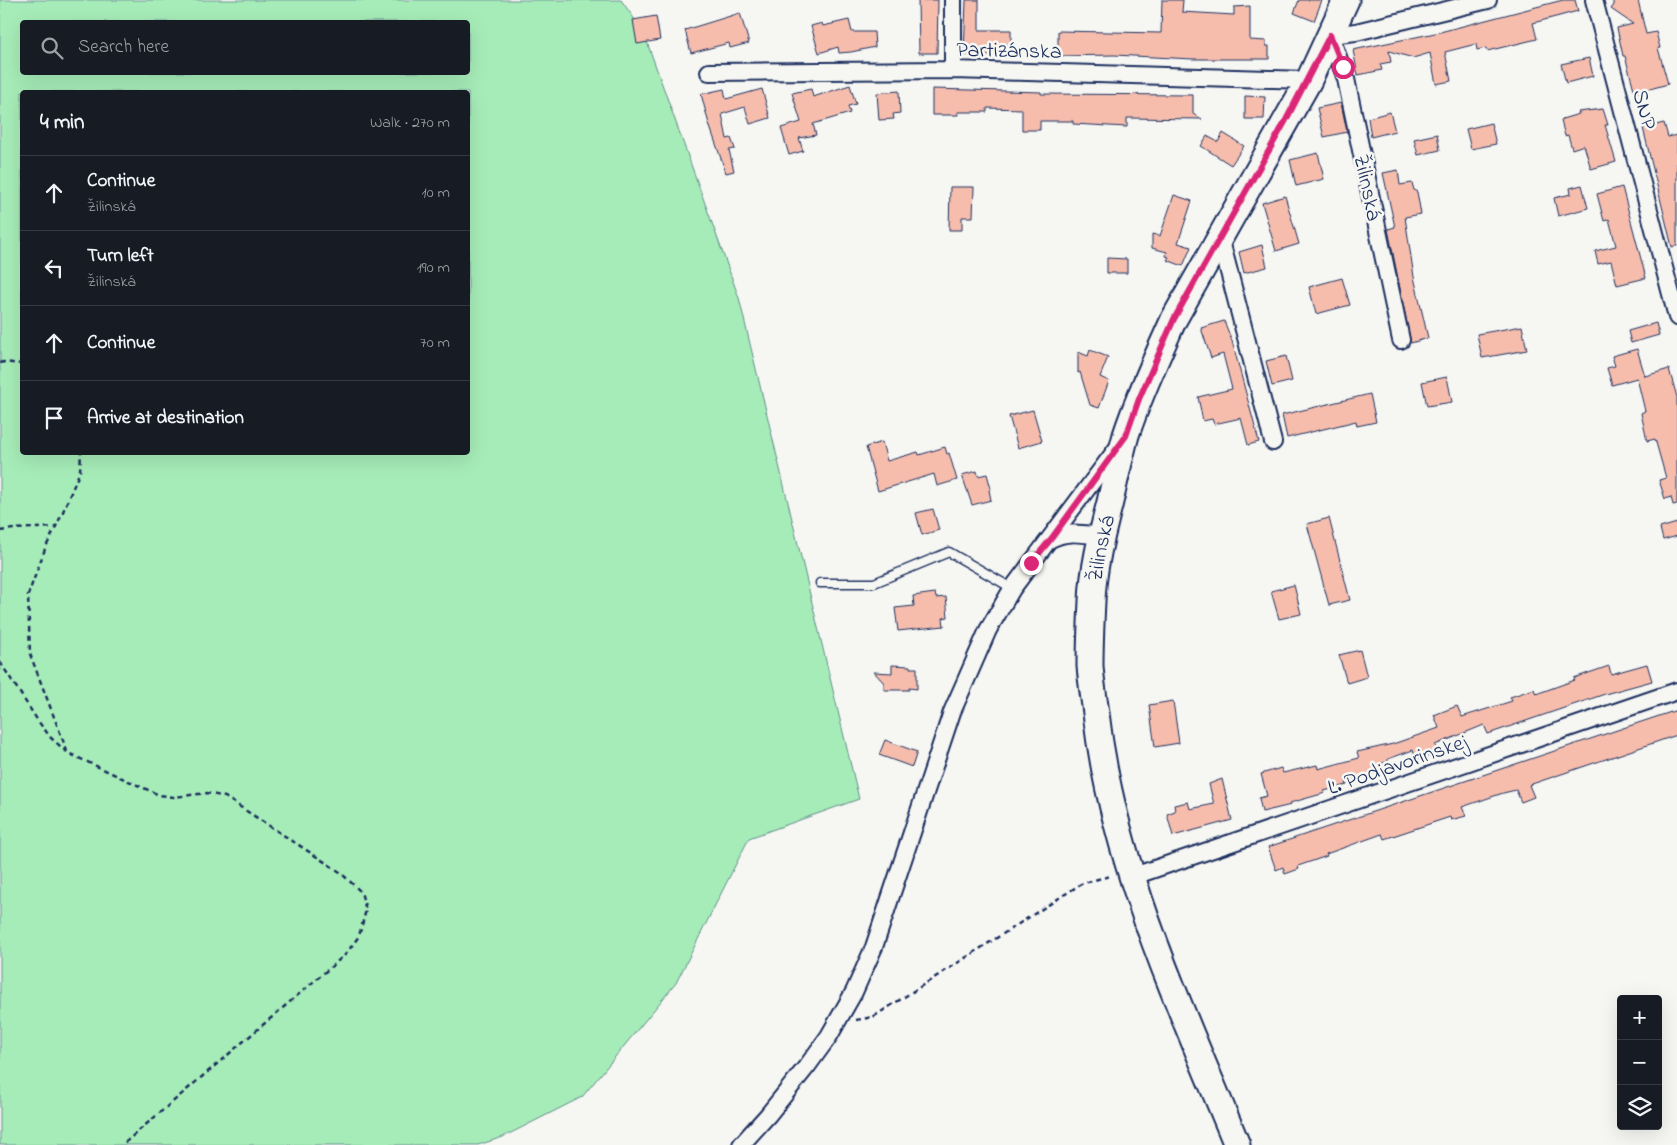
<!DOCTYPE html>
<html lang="en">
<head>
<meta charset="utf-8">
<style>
  body { margin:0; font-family:"Indie Flower",sans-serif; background:#242831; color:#f1f3f6 }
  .controls { position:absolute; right:15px; bottom:15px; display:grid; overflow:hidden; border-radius:5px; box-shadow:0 5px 20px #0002 }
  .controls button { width:45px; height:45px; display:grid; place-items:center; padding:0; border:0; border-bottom:1px solid #363941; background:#171b24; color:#f1f3f6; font:25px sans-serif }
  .stop { position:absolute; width:15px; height:15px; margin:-11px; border:4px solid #db2777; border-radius:50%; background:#fff }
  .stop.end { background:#db2777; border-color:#fff; box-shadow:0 1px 5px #0008 }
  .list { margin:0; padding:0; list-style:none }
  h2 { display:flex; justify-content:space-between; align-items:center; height:65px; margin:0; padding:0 20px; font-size:21px }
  h2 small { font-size:16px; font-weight:400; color:#9ea1a6 }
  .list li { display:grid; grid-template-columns:32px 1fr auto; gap:15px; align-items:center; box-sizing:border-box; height:75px; padding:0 20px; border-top:1px solid #363941 }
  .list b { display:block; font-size:19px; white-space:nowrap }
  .list p { margin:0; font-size:16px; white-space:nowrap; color:#9ea1a6 }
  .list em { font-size:16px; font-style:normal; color:#9ea1a6 }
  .icon { flex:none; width:28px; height:28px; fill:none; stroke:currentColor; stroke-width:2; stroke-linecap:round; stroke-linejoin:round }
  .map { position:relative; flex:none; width:1677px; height:1145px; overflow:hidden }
  .search { position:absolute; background:#171b24; box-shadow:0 5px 20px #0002; left:20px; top:20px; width:450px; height:55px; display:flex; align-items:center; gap:12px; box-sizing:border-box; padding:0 18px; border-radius:5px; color:#9ea1a6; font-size:19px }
  .panel { position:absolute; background:#171b24; box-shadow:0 5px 20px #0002; left:20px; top:90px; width:450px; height:365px; border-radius:5px }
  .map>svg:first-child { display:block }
</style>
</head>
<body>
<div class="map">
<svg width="1677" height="1145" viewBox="0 0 1677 1145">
  <rect width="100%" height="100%" fill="#f6f6f2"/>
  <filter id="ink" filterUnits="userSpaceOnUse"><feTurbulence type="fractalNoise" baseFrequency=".02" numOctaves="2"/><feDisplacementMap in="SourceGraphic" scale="10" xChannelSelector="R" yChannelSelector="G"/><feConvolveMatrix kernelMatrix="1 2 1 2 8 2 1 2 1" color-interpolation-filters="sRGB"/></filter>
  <g filter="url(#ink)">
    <path fill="#a6ecb8" stroke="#608e8b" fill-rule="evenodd" d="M0,0H621L643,31L739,298L859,799L749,838L676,983L582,1097L503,1137L478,1145H0ZM22,22H468V72H22ZM22,92H468V452H22Z"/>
    <path fill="#f6bdad" stroke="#1b2f5e" d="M918,0H938L937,53H919Z
      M966,0H979V30H1011V55H964Z
      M1162,0H1183L1182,12L1234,15V7L1250,6V40L1266,41V46H1269V59H1193L1114,55L1058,56V31L1161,33Z
      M1299,0H1322L1314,21L1294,13Z
      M1563,0H1575L1578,11L1533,23L1537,39L1487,51L1486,48L1477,50L1476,44L1445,52L1451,81L1436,84L1430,53L1413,58L1389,51L1391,62L1380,64L1382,70L1358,75L1353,50L1440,32Z
      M1612,0H1638L1646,34L1656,32L1660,48H1658L1668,84L1635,93L1625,56H1623L1617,28L1633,24L1611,9L1614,5Z
      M740,13L749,43L730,48L729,43L691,53L685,30Z
      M656,16L660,40L637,44L633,20Z
      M849,20L852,32H874L875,47L851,52L839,53L838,47L819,53L811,26L822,23L823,26Z
      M1589,58L1593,76L1566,83L1561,64Z
      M850,85L856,104L848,106L850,113L813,124L816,135L799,138L803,151L789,155L781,128L801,122L792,93L811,89L813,97Z
      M724,89L726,99L762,89L770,118L750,124L745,107L722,114L727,139L731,138L735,149L729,150L734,171L726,173L709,124L701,94Z
      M932,89L1041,92V94L1193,95V114L1202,119L1127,118V127L1073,124V121H1040V130H1022V109L987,108V112H958V115H932Z
      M899,91L900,113L893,114L894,119L879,120L877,93Z
      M1245,96L1265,97L1264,119H1245Z
      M1341,103L1347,132L1324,137L1317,108Z
      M1603,109L1608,125H1605L1616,162L1591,169L1584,145L1572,149L1568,135L1565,136L1561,121L1562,119L1579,114L1578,112Z
      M1390,112L1395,131L1371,137L1368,118Z
      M1491,123L1496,144L1471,149L1466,129Z
      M1664,123L1668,137L1677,135V246L1672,247L1643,128Z
      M1223,133L1244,146L1231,165L1201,146L1207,136L1218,142Z
      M1437,134L1440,150L1418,155L1414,139Z
      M1318,153L1324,179L1296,186L1290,160Z
      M1398,170L1400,185L1412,183L1414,190L1417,192L1421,214L1405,217L1414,277L1428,338L1411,343L1388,229L1395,227L1383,173Z
      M1582,185L1588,208L1558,216L1554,198L1571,194L1570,188Z
      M950,187H974L973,217H962V230H949Z
      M1622,187L1646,278L1617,285L1611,261L1598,264L1595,251L1616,246L1609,219L1604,221L1597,194Z
      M1174,195L1192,201L1178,243L1191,247L1183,266L1167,260L1169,257L1166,256L1167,252L1152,248V234L1160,236Z
      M1285,196L1299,244L1276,251L1262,203Z
      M1262,245L1267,267L1244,273L1239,252Z
      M1107,258L1127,259V273H1107Z
      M1342,278L1350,305L1316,314L1309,287Z
      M1224,321L1232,341L1259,442L1248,445L1241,418L1214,424L1212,419L1203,421L1198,397L1232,389L1223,354L1211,358L1201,328Z
      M1656,323L1659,335L1631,343L1628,331Z
      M1522,326L1527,350L1482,358L1477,334Z
      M1637,349L1645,376L1669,369L1677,397V504L1673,505L1671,497L1665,499L1659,480L1666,478L1655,439L1647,441L1641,413L1645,411L1637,378L1612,385L1607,368L1615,366L1612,356Z
      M1090,350L1108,357L1100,377L1109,381L1099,408L1090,405L1080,372L1078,373V352L1088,356Z
      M1286,356L1292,381L1272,386L1266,361Z
      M1447,377L1452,402L1427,406L1422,382Z
      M1370,394L1376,422L1357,426L1356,421L1287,438L1282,415Z
      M1033,410L1042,441L1018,448L1009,416Z
      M882,442L887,461L918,452L919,455L945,447L947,454L949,453L957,480L937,486L934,474L878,491L866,447Z
      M977,471L978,476L987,474L991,489L989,490L991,500L972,505L962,475Z
      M933,509L939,530L922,535L916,513Z
      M1329,518L1350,600L1329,605L1307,524Z
      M1677,523V536L1663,540L1660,528Z
      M1294,585L1301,614L1279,619L1271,591Z
      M935,593L936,598L946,597L948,617L943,618L944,626L898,631L895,608L914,606L913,596Z
      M1360,650L1367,677L1347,683L1339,655Z
      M1647,664L1652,681L1605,694L1488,734L1484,725L1435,745L1438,753L1416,760L1413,750L1388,759V762L1382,763L1383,771L1346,781L1347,785L1324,791L1325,793L1290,803L1291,805L1262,812L1259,798L1267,796L1261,774L1281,768L1283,773L1317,765L1318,769L1359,758L1357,752L1393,744L1439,728L1434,715L1457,706L1462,717L1512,701L1510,697L1534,689L1536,694L1575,680L1574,678L1609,666L1611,674Z
      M892,665L910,666V668H917V689L909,688V690H884V683L874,672L892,673Z
      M1173,701L1179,743L1155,747L1149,705Z
      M1677,710V735L1529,785L1534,797L1521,802L1516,790L1503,793L1462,807L1466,816L1451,820L1450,817L1384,839L1382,834L1326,854L1327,856L1298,866L1299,869L1285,874L1283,867L1276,870L1268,847Z
      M885,740L917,752L912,767L879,755Z
      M1222,779L1232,820L1173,836L1167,814L1175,811L1174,805L1188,802L1190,809L1214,804L1209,784Z"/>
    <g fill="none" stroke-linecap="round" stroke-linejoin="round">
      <g stroke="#1b2f5e" stroke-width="11">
        <path id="service" d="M820,583H874L949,552L1003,583L1012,589"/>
      </g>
      <g stroke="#1b2f5e" stroke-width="20">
        <path id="minor" d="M1594,0L1677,317
          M953,70V0
          M709,72L953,70L1309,80
          M1220,237L1273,442
          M1401,340L1346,79L1330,35L1356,32L1488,0
          M1051,539C1066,530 1084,534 1101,536
          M1131,877L1677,691
          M741,1145L768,1115L808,1065L829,1036L854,992L874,947L952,712L988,630L1012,589L1119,446"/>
      </g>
      <g stroke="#1b2f5e" stroke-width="29">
        <g id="primary">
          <path id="s1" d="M1237,1145C1180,1005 1113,865 1096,713C1094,698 1091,681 1090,666C1090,644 1091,622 1092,601C1093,568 1102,534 1110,502C1115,480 1120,457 1126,435C1139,395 1157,357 1174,319L1309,80L1346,0"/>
        </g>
      </g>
      <path stroke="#1b2f5e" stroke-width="2.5" stroke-dasharray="5 4" stroke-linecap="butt" d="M0,363L3,362L22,364
        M0,531L13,529L56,527
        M0,662L38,721L51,738L68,753L159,795L174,797L207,793L225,797L340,872L361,892L366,910L359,936L346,954L122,1145
        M67,751L30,654L28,595L45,549L62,514L80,471L81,452
        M856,1020L873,1017L1081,884L1098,879L1111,876"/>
      <use href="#service" stroke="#f6f6f2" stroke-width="8"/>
      <use href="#minor" stroke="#f6f6f2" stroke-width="16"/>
      <use href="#primary" stroke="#f6f6f2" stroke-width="25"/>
    </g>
  </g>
  <g fill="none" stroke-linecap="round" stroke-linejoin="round" filter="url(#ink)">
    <path stroke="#db2777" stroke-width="6" d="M1031,563L1051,539L1126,436L1139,399L1174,319L1285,122L1330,35L1343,67"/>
  </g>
  <g text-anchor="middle" stroke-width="5" stroke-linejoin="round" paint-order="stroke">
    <g font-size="22" fill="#1b2f5e" stroke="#f6f6f2">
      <text transform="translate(1009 49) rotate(1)" y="8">Partizánska</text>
      <text transform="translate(1646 109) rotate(75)" y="8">SNP</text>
      <text transform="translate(1369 187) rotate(78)" y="8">Žilinská</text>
      <text dy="8" stroke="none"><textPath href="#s1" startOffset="622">Žilinská</textPath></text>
      <text transform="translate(1397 763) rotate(-19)" y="8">Ľ. Podjavorinskej</text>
    </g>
  </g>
</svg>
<div class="controls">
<button>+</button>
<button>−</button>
<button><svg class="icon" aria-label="layers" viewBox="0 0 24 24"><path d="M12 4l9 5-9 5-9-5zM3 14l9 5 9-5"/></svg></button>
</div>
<div class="stop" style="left:1343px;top:67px"></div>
<div class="stop end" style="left:1031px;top:563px"></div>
<div class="search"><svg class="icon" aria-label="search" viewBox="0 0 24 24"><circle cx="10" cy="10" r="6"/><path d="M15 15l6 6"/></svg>Search here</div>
<section class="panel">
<h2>4 min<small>Walk · 270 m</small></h2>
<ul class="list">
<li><svg class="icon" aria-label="ahead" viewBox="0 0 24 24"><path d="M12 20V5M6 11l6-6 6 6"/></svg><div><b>Continue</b><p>Žilinská</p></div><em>10 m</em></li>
<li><svg class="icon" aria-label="left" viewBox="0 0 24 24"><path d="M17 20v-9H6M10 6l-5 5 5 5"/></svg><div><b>Turn left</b><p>Žilinská</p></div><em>190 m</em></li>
<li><svg class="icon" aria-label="ahead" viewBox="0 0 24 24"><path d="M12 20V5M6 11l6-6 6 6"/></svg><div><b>Continue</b></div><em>70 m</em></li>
<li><svg class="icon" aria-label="arrive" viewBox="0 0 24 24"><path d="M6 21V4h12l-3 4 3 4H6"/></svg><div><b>Arrive at destination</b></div></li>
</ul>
</section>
</div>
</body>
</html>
